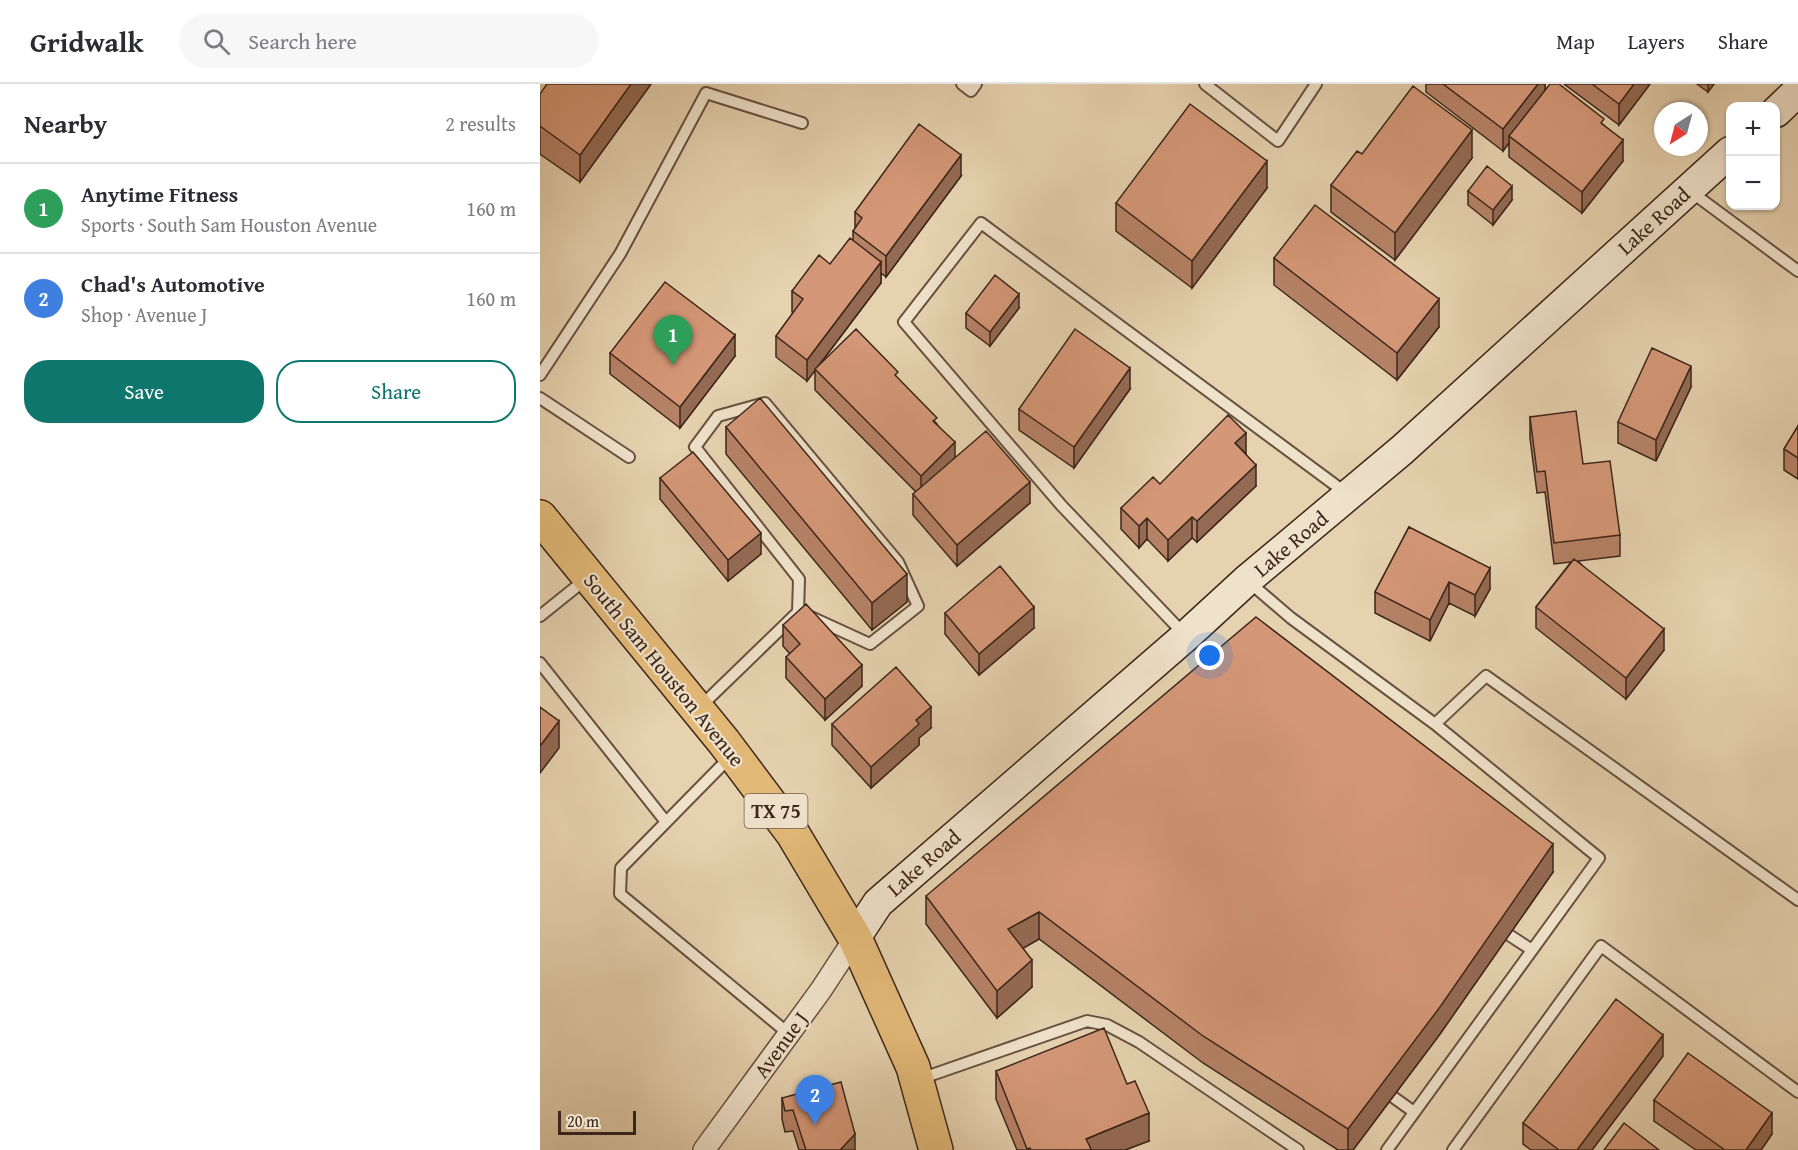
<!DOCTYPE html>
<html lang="en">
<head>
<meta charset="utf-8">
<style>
  body { margin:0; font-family:"Gentium Book Plus",serif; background:#f7f7f7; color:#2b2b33 }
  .controls { position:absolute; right:18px; top:18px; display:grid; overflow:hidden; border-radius:12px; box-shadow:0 2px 4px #0004 }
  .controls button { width:54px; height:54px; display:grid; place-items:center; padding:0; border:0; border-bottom:2px solid #e1e1e2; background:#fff; color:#2b2b33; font:30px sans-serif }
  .compass { position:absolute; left:1114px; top:18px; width:54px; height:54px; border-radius:50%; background:#fff; box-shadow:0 2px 4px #0004; rotate:216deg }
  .scale { position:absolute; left:18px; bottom:15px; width:78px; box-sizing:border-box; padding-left:6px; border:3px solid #3d261b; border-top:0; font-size:16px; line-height:21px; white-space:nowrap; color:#3d261b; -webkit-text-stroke:4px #efe2cb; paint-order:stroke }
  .you { position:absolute; left:670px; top:572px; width:21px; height:21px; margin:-15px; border:4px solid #fff; border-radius:50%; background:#1a73e8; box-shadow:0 0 0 9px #1a73e833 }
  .badge { display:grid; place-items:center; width:39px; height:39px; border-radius:50%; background:#0f766e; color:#fff; font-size:20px; font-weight:700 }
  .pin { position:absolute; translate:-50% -50px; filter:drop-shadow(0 2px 3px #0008) }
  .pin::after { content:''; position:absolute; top:32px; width:21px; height:18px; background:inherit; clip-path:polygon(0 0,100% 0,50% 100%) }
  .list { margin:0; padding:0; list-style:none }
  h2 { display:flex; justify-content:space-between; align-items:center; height:78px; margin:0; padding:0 24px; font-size:26px }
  h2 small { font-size:20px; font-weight:400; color:#7c7c81 }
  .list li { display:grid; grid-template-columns:39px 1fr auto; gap:18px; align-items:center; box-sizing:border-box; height:90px; padding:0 24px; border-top:2px solid #e1e1e2 }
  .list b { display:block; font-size:22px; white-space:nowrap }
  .list p { margin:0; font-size:20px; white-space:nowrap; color:#7c7c81 }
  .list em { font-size:20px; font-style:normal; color:#7c7c81 }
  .actions { display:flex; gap:12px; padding:18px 24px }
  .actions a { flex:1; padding:14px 0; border:2px solid #0f766e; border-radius:24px; text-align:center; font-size:21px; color:#0f766e }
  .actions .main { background:#0f766e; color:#fff }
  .icon { flex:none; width:33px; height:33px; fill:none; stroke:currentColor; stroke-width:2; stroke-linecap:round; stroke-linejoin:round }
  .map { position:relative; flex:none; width:1258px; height:1066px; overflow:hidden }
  header { display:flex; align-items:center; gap:36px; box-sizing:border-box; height:84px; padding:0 30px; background:#fff; border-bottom:2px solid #e1e1e2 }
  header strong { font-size:28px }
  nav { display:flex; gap:33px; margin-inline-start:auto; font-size:21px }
  .search { width:420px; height:54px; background:#f7f7f7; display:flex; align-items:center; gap:15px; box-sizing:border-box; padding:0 21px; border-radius:33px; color:#7c7c81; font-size:22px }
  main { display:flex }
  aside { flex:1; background:#fff }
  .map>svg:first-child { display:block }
</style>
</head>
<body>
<header>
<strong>Gridwalk</strong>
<div class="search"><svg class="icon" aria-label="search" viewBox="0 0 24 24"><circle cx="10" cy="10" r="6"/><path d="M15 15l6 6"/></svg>Search here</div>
<nav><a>Map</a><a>Layers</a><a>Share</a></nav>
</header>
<main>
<aside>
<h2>Nearby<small>2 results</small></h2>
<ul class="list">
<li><span class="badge" style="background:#2e9e5b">1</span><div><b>Anytime Fitness</b><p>Sports · South Sam Houston Avenue</p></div><em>160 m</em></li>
<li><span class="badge" style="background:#3f7fe0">2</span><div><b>Chad's Automotive</b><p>Shop · Avenue J</p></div><em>160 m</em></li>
</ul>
<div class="actions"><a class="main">Save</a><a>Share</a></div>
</aside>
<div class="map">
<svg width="1258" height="1066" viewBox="0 0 1258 1066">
  <rect width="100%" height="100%" fill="#e6d2af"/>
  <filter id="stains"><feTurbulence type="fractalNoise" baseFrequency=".00333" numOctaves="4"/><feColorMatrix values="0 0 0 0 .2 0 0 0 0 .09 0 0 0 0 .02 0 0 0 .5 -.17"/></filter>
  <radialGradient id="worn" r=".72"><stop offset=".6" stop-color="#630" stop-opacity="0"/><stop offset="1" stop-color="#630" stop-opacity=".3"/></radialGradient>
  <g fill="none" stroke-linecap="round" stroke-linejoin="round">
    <g stroke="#675140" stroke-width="14">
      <path id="lane" d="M422,0L431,7L436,0
        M665,0L738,57L776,0
        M1150,107L1258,187
        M0,291L80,170L166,9L262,39
        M0,314L89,373
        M709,498L751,534L895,640L946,592L1258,816
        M0,532L46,495
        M644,550L521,421L364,238L441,139L806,409
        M0,579L126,738
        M160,623L258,528L259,495L155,363L178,332L225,319L358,478L378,522L330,560L271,533
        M190,673L81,784L80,810L249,950
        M969,851L992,866
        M380,995L547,937L567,941L599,958L758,1066
        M853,1013L874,1028
        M847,1066L1059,774L895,640
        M913,1066L1061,862L1258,1008"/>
    </g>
    <g stroke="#675140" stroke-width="24">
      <path id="street" d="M164,1066L281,906L315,854"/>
    </g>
    <g stroke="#3d261b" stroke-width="33">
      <path id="secondary" d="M1236,28L1258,7
        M315,854L338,819L646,552L707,496L862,366L1190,68"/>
    </g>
    <g stroke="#3d261b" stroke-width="36">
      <path id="primary" d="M0,433L184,658L253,750L315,854L373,983L396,1066"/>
    </g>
    <use href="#lane" stroke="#efe2cb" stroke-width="10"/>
    <use href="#street" stroke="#efe2cb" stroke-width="21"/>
    <use href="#secondary" stroke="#efe2cb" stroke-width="30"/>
    <use href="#primary" stroke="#e3b978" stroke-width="33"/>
  </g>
  <path fill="#b68266" stroke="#3d261b" stroke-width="1.5" d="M111,0L40,98L0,70V10Z
    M886,0H1005V7L1064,41L1083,77L1042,129L969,73V59L963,67L886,8Z
    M1024,0H1110L1079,41Z
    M1157,0H1174L1168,8Z
    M822,70L932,74L855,176L791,128V101Z
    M421,92L346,193L341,189V199L277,284L358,295L397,340L415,374L490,419L417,482L373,431V410L376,408L275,306V286L267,297L236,273V252L253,229L252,228V207L290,180L313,156V147L315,145V128Z
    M727,104L652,204L576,147V119Z
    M928,107L972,116L953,141L928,121Z
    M734,174L899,243L857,296L734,201Z
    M479,224L450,262L426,244V229Z
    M70,269L195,272L140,344L70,290Z
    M1151,303L1116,377L1078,359V338Z
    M590,305L534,384L479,346V325Z
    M990,333L1043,380L1080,451V472L1038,477L1124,566L1086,615L996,544V523L1031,478L1014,480L1005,408L997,409L990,354Z
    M1258,342V395L1244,386V365Z
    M186,343L367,518L332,546L186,370Z
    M706,370L716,402L657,458L652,454L628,477L607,455L599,464L581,445V424L620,400Z
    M120,394L221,470L188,497L120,415Z
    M869,443L950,505L935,532L909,519L890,557L835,529V508Z
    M405,529L494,544L439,591L405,550Z
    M243,541L322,602L285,636L246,594V573L250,570L243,562Z
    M292,640L391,644L379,654V661L331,704L292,661Z
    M1013,788L900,950L813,1066H798L663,979L499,855L483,864L492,903L457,934L386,840V812Z
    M1123,972L1052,1066H991L983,1060V1039Z
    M456,987L609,1057L585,1066H477L456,1015Z
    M242,1014L315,1066H259L253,1047L245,1048L242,1035Z
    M1114,1016L1232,1050L1221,1066H1156L1114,1037Z"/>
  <path fill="#946a53" stroke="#3d261b" stroke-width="1.5" d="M91,0H111L40,98V71Z
    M998,0H1005V11L969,52V59L963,67V45Z
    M1094,0H1110L1079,41V20Z
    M1168,0H1174L1168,8Z
    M932,46V74L855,176V149Z
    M1083,56V77L1042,129V108Z
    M421,71V92L346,193V172Z
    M727,77V104L652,204V177Z
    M972,102V116L953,141V126Z
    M341,178V199L267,297V276Z
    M479,210V224L450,262V248Z
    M899,215V243L857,296V269Z
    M195,251V272L140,344V323Z
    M1151,282V303L1116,377V356Z
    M590,284V305L534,384V363Z
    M706,349V370L695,359Z
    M415,358V379L381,413V392Z
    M716,381V402L657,458V437Z
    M490,398V419L417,482V461Z
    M652,433V454L628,477V456Z
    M607,434V455L599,464V442Z
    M221,449V470L188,497V476Z
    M950,484V505L935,532V511Z
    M367,490V518L332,546V519Z
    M909,498V519L890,557V536Z
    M494,523V544L439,591V570Z
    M1124,545V566L1086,615V594Z
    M322,581V602L285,636V615Z
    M391,623V644L379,654V661L331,704V683L376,636Z
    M19,637V664L0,689V662Z
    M1013,760V788L900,950L813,1066H808V1045Z
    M499,828V855L468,873V845Z
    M492,876V903L457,934V907Z
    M1123,951V972L1052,1066H1037Z
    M609,1029V1057L585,1066H546V1055Z
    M1232,1029V1050L1221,1066H1206Z
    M315,1050V1066H300Z"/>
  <path fill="#d49777" stroke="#3d261b" stroke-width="1.5" d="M7,0H91L40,71L0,42V10Z
    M903,0H998L963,45Z
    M1010,0H1019L1064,35L1061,39L1083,56L1042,108L969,52Z
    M1052,0H1094L1079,20Z
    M873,2L932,46L855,149L791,101L817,67L822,70Z
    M650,20L727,77L652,177L576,119Z
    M379,40L421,71L346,172L313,147L322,134L315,128Z
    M947,82L972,102L953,126L928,107Z
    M775,121L899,215L857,269L734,174Z
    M310,154L341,178L267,276L236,252L263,215L252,207L279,171L290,180Z
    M455,191L479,210L450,248L426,229Z
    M125,198L195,251L140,323L70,269Z
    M316,245L358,288L355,291L397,334L393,337L415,358L381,392L275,285Z
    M535,245L590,284L534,363L479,325Z
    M1112,264L1151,282L1116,356L1078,338Z
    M220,314L367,490L332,519L186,343Z
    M1036,327L1043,380L1070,377L1080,451L1014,459L1005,387L997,388L990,333Z
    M688,331L706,349L695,359L716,381L657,437L652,433L628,456L607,434L599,442L581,424L613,393L620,400Z
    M1258,342V374L1244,365Z
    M446,347L490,398L417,461L373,410Z
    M153,368L221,449L188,476L120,394Z
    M869,443L950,484L935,511L909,498L890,536L835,508Z
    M1034,475L1124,545L1086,594L996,523Z
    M460,482L494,523L439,570L405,529Z
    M266,520L322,581L285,615L246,573L260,560L243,541Z
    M716,533L1013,760L900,923L808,1045L663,952L499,828L468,845L492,876L457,907L386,812Z
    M356,583L391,623L376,636L379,640L331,683L292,640Z
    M0,623L19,637L0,662Z
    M1076,915L1123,951L1037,1066H1019L983,1039Z
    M564,944L587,1000L595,997L609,1029L546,1055L551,1065L549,1066H491L490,1064L487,1065L456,987Z
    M1148,969L1232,1029L1206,1066H1185L1114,1016Z
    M301,998L315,1050L300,1066H266L253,1026L245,1027L242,1014Z
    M1084,1039L1119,1066H1064Z"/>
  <g text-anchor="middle" stroke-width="4.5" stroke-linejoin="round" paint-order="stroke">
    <rect fill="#efe2cb" stroke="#725e50" stroke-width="1.5" x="204.5" y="710" width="63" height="34" rx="4.5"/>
    <g font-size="20" font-weight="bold" fill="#3d261b">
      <text x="236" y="734">TX 75</text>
    </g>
    <g font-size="21" fill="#3d261b" stroke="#efe2cb">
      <text transform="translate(1114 137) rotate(-42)" y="7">Lake Road</text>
      <text transform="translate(751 460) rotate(-40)" y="7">Lake Road</text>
      <text transform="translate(124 586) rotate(51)" y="7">South Sam Houston Avenue</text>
      <text transform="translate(384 779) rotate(-41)" y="7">Lake Road</text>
      <text transform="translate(241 961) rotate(-54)" y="7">Avenue J</text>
    </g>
  </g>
  <rect width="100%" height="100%" filter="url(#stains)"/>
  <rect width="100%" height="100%" fill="url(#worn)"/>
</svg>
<div class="controls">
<button>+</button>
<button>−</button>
</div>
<svg class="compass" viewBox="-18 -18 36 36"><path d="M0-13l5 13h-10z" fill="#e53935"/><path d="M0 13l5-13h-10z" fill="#7c7c81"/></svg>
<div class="scale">20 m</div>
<div class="you"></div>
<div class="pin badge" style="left:133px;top:281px;background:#2e9e5b">1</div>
<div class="pin badge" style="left:275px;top:1041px;background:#3f7fe0">2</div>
</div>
</main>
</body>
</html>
